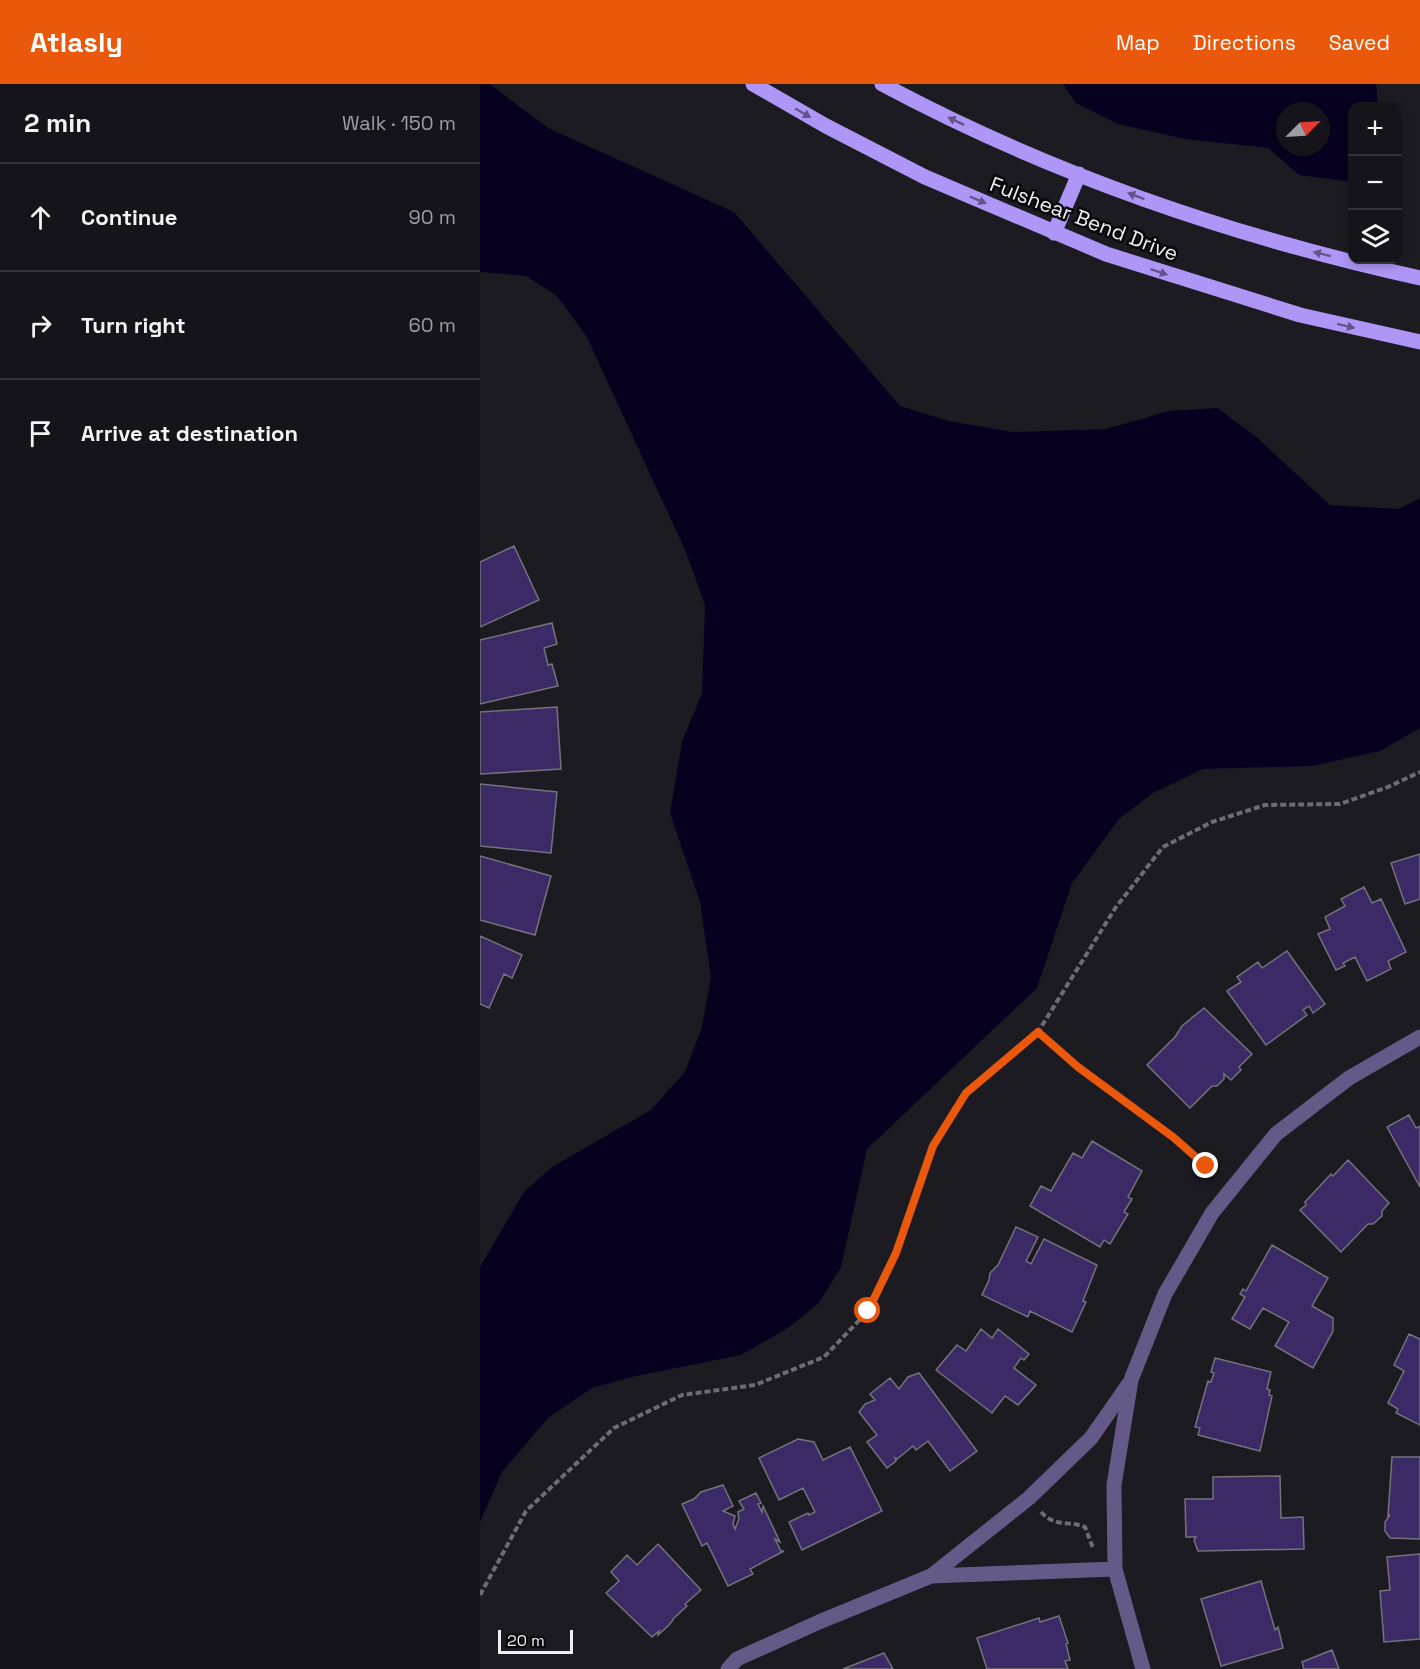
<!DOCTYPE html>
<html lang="en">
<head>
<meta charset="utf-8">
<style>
  body { margin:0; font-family:"Space Grotesk",sans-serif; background:#222127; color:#f1f3f6 }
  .controls { position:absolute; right:18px; top:18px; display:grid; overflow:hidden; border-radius:12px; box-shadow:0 3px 9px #0003 }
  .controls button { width:54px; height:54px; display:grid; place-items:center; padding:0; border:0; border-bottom:2px solid #343339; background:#15141a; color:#f1f3f6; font:30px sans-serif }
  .compass { position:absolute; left:796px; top:18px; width:54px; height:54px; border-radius:50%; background:#15141a; box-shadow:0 3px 9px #0003; rotate:66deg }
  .scale { position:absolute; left:18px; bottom:15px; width:75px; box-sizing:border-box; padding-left:6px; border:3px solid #efeef3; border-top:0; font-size:16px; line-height:21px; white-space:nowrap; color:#efeef3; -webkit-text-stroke:4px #070609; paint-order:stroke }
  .stop { position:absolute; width:18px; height:18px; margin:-14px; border:4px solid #ea580c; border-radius:50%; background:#fff }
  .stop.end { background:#ea580c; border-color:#fff; box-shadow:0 2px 6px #0008 }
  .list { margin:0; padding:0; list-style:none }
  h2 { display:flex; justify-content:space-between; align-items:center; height:78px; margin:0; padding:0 24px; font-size:26px }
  h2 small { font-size:20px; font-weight:400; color:#9d9ea2 }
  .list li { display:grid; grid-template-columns:39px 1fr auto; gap:18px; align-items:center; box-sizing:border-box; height:108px; padding:0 24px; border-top:2px solid #343339 }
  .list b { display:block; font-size:22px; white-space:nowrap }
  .list em { font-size:20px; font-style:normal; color:#9d9ea2 }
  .icon { flex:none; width:33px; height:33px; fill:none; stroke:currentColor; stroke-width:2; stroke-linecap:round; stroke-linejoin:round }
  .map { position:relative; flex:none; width:940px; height:1585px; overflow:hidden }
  header { display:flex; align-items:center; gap:36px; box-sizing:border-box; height:84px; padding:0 30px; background:#ea580c; color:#fff }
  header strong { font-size:28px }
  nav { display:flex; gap:33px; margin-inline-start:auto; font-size:21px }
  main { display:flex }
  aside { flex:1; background:#15141a }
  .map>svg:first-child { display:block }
</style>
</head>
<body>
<header>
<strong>Atlasly</strong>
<nav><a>Map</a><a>Directions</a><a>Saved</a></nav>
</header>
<main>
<aside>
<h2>2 min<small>Walk · 150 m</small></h2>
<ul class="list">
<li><svg class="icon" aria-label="ahead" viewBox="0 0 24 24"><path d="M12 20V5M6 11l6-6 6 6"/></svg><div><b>Continue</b></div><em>90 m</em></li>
<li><svg class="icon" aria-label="right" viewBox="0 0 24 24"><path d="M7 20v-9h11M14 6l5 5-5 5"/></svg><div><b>Turn right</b></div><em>60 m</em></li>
<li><svg class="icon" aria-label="arrive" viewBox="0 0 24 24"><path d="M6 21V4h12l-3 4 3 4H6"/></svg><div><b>Arrive at destination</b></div></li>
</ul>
</aside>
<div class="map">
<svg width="940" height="1585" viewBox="0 0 940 1585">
  <rect width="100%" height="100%" fill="#1c1b22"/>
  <path fill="#08001f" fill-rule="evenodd" d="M0,0H10L68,44L254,128L420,322L469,337L533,348L626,345L689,327L737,324L774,351L850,421L918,425L940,414V644L900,667L832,682L723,685L673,709L639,735L592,799L557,904L387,1065L361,1183L339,1219L308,1244L261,1271L156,1292L112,1304L68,1334L22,1388L0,1438V1183L44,1108L72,1083L171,1026L205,988L222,943L231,893L220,818L190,729L202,658L222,609L225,521L206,468L107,253L77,212L46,192L0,188Z
    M583,0H896L898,22H872V98L819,91L788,64L705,55L638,40L596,19ZM805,27H841V63H805Z"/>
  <path fill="#3b2a66" stroke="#74737b" stroke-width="1.5" d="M34,462L59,516L0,543V478Z
    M72,539L77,560L64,564L68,581L72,580L78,602L0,620V556Z
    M77,623L81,685L0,690V628Z
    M0,700L77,708L71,769L0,762Z
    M940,770V815L925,820L911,779Z
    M0,772L71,792L55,851L0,836Z
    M884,803L892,819L901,815L926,868L908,877L911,885L887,897L875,873L863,879L865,882L856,886L838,850L850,845L845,833L865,822L861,815Z
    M0,852L42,871L32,894L24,890L9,924L0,920Z
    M807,867L845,920L833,929L829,922L823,926L827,931L786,961L747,907L761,898L757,893L778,878L782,884Z
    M724,924L772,970L759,983L761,986L751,996L744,990V995L737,1002H732L710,1024L667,981L695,953L702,942Z
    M929,1031L936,1044L940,1042V1103L907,1043Z
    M612,1057L662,1087L648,1113L652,1115L644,1128L648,1130L630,1160L624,1156L620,1163L550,1122L561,1102L571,1107L593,1069L602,1074Z
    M868,1076L909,1119L902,1127V1132L893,1140H888L861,1168L820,1126L826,1121L825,1118L851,1090L853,1092Z
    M536,1143L558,1153L546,1177L551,1180L564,1155L617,1181L603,1217L606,1218L592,1248L550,1227L548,1233L502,1211L509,1196L510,1189L518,1181Z
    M792,1161L848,1194L832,1222L853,1234V1247L833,1284L795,1262L809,1238L783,1224L770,1245L752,1235L765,1213L760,1210L763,1205L766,1207Z
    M501,1245L512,1254L518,1245L549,1270L544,1276L541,1274L534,1284L556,1301L538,1321L525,1312L512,1329L456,1286L477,1261L486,1267Z
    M929,1250L940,1255V1341L916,1329L918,1325L908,1319L924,1287L914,1281Z
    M735,1274L791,1288L787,1305L790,1306L789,1311L792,1312L780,1367L718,1351L720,1344L715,1343L728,1297L731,1298L734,1289L731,1288Z
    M439,1289L497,1367L470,1387L448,1357L436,1366L433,1362L417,1375L415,1374L416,1377L407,1384L387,1358L397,1351L379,1328L385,1320L395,1316L390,1310L410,1294L419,1305L428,1293Z
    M318,1355L334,1358L343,1376L370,1363L402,1427L322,1466L309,1438L328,1429L329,1431L335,1428L323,1404L299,1416L279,1374Z
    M912,1373H940V1455L910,1454L905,1447V1438L910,1431L908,1432Z
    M800,1392L801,1434L823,1433L824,1465L718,1467L714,1456L716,1453H706L705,1415H733V1393Z
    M243,1401L253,1422L243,1427L255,1432L253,1440L255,1445L259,1435L258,1428L264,1425L259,1417L276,1409L281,1419L278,1420L282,1428L283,1422L300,1458L295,1455L301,1467H304L270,1485L273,1490L248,1502L227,1459L222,1462L202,1420L214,1415L221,1408Z
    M178,1460L221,1506L205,1520L207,1522L193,1535V1536L188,1542L178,1551L179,1547L172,1553L126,1509L139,1497L131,1488L147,1471L157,1481Z
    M940,1470V1555L904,1558L900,1507L910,1506L907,1473Z
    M781,1497L795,1546L798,1543L803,1564L741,1582L721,1515Z
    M579,1532L588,1559L586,1560L590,1576L585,1577L588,1585H507L497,1554L559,1534L560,1538Z
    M852,1566L859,1585H824L822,1578Z
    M404,1569L413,1585H363Z"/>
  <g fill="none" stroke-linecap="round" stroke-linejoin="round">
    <path stroke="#6d6c73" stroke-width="4" stroke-dasharray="6 3" stroke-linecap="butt" d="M558,948L598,983L693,1052L726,1082
      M561,1428C576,1444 588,1436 605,1443L613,1464
      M0,1511L46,1427L134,1344L202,1311L275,1301L344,1273L388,1227L416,1169L453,1062L486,1009L558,948L636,823L683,763L732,738L785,721L860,720L908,703L940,688"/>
    <path stroke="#645987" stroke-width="15" d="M451,1492L549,1414L611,1354L648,1301
      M248,1585L257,1575L339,1538L451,1492L635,1485
      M663,1585L635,1485L634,1401L651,1296L685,1210L732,1129L796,1050L869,994L940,953"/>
    <path stroke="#ae96f6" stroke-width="15" d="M273,0L346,42L445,93L626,170L820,231L940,258
      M402,0C570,90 755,153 940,194
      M574,149L599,90"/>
  </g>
  <defs><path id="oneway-solid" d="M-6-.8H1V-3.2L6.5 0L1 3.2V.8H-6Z" transform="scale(1.5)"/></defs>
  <g fill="#63558b">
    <use href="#oneway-solid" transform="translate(323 29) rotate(30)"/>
    <use href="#oneway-solid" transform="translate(476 37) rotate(-155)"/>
    <use href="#oneway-solid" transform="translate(656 112) rotate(-159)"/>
    <use href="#oneway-solid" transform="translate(498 116) rotate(23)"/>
    <use href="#oneway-solid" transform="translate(842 170) rotate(-166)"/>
    <use href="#oneway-solid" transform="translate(679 188) rotate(18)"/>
    <use href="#oneway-solid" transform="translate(866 242) rotate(14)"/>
  </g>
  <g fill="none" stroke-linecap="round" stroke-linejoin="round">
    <path stroke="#ea580c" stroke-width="8" d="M388,1227L416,1169L453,1062L486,1009L558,948L598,983L693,1053L726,1082"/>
  </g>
  <g text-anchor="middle" stroke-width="5" stroke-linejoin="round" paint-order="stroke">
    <g font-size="21" fill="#efeef3" stroke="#070609">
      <text transform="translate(604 135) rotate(21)" y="7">Fulshear Bend Drive</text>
    </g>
  </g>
</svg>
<div class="controls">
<button>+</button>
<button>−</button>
<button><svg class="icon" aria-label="layers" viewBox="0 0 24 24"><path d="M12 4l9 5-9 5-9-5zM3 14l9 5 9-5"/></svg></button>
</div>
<svg class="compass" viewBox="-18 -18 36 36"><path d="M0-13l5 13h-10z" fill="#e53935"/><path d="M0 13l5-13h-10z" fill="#9d9ea2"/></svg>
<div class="scale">20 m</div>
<div class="stop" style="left:388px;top:1227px"></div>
<div class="stop end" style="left:726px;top:1082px"></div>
</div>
</main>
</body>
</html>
